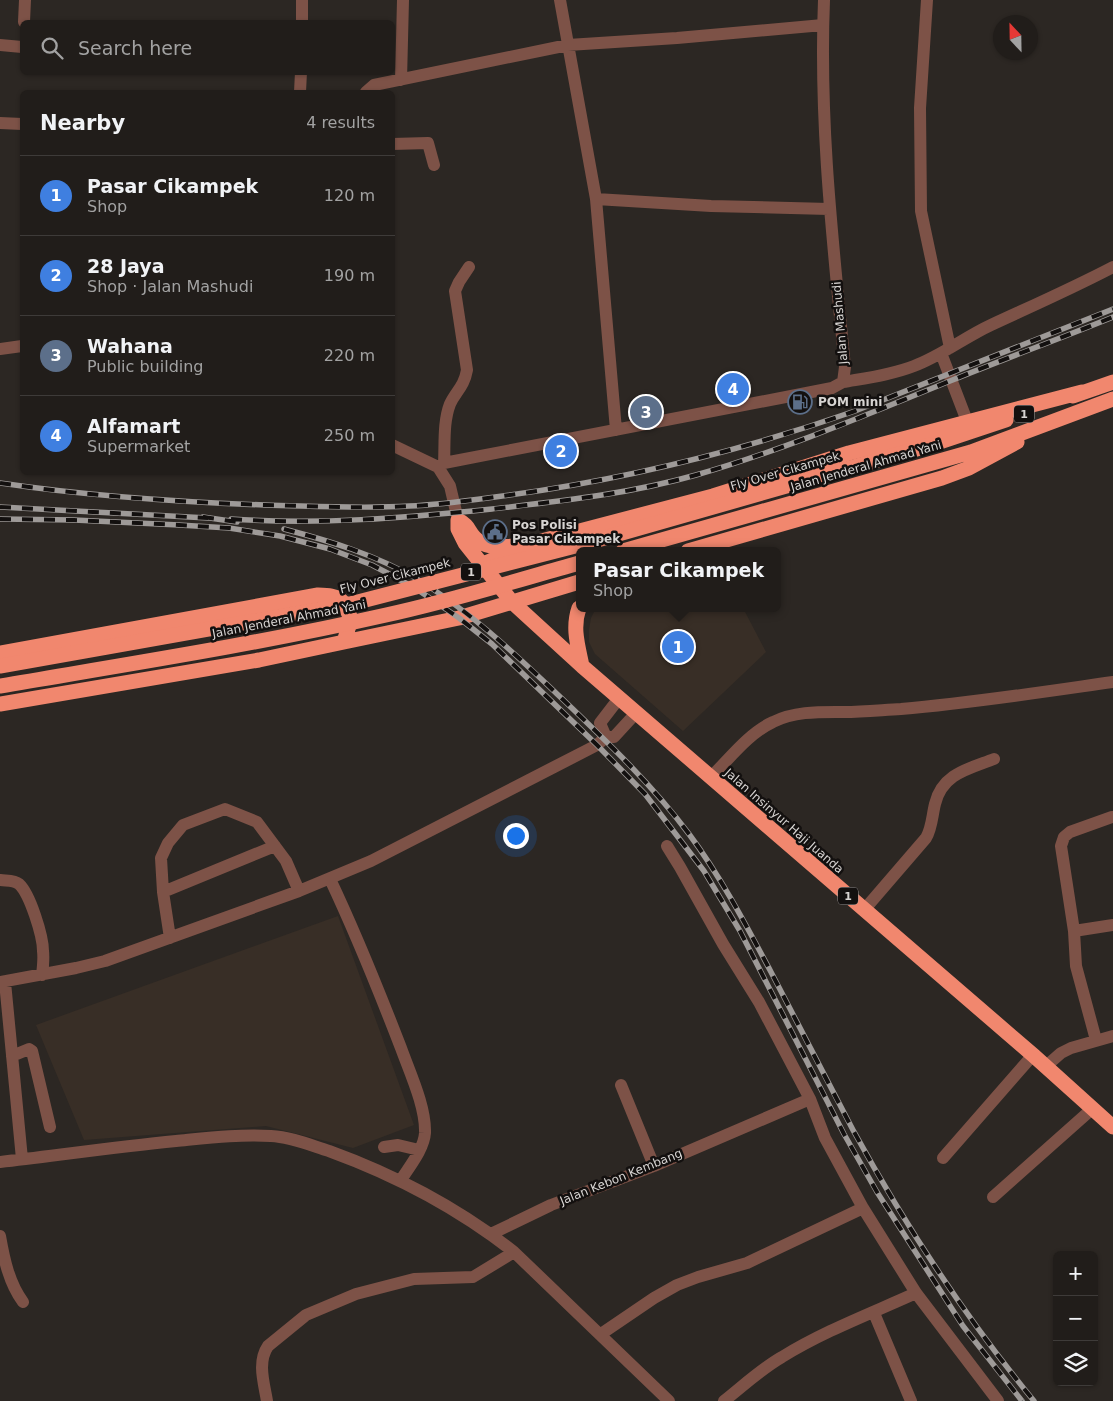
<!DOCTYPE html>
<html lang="en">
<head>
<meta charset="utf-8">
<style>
  body { margin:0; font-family:"DejaVu Sans",sans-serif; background:#292623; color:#f1f3f6 }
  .controls { position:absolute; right:15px; bottom:15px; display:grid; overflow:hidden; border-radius:8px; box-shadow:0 1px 4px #0004 }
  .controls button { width:45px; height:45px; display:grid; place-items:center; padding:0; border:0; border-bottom:1px solid #3e3b39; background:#211d1a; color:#f1f3f6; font:25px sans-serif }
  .compass { position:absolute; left:993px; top:15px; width:45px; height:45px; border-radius:50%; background:#211d1a; box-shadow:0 1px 4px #0004; rotate:338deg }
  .you { position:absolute; left:515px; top:835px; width:18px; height:18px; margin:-12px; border:4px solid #fff; border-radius:50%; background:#1a73e8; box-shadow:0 0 0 8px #1a73e833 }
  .badge { display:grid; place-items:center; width:32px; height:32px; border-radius:50%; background:#22d5af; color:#fff; font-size:16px; font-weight:700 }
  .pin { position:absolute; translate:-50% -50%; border:2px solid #fff; box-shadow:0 1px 5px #0006 }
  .popup { position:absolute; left:576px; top:547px; width:205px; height:65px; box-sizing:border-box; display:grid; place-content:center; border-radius:8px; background:#211d1a; filter:drop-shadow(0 1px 4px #0005); font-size:16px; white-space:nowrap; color:#a2a2a2 }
  .popup b { font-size:19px; color:#f1f3f6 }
  .popup::after { content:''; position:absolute; left:50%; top:100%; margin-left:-10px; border:10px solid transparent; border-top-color:#211d1a }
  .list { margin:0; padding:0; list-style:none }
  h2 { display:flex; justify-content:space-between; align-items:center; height:65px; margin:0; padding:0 20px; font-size:21px }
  h2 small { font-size:16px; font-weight:400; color:#a2a2a2 }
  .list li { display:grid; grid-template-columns:32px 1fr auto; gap:15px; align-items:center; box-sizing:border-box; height:80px; padding:0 20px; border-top:1px solid #3e3b39 }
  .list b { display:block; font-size:19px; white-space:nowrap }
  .list p { margin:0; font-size:16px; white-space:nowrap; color:#a2a2a2 }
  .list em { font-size:16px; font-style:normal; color:#a2a2a2 }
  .icon { flex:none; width:28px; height:28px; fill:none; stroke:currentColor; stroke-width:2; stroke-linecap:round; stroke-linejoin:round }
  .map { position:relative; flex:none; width:1113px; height:1401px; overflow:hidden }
  .search { position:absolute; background:#211d1a; box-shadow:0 1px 4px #0004; left:20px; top:20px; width:375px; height:55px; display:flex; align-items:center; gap:12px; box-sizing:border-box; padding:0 18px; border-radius:8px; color:#a2a2a2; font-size:19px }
  .panel { position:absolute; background:#211d1a; box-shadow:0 1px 4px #0004; left:20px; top:90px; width:375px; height:385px; border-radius:8px }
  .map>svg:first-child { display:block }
</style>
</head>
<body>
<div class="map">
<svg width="1113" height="1401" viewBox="0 0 1113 1401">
  <rect width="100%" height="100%" fill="#2c2723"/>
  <path fill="#382e26" d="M596,608H743L766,652L683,731L595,654L589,642V630L591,618Z
    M338,916L414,1125L353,1148L266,1126L84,1140L36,1025Z"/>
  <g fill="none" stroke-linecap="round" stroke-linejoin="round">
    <path stroke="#7d5247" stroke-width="12" d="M560,0L596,199L616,430
      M927,0L920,108L921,211L950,348
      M24,22L25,0
      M302,22V0
      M0,45L22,47
      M401,80L403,0
      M300,92L301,72
      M366,92L374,85L568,45L677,38L823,25
      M0,123L22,124
      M392,144L428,143L434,165
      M596,199L711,206L829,209
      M0,349L22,346
      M941,353L967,421
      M843,382C866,378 891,375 914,366C941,356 965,337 991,325C1032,306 1073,288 1113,267
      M392,445L438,467L450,486L458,520
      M444,463C445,444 443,422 450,404C456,391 464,387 467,370L455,291L459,282L469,267
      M438,467L444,463L832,388L843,382L845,367C833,244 819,123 824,0
      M606,737L600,723L620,697
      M711,777C730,758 749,733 773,722C795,711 820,712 844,712C863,712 882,710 901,709C972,703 1043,692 1113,682
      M667,846L680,867L723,944L759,1002L810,1099L825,1138L863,1208L916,1293L998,1401
      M330,879C356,934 379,991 401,1048C410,1073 426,1107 425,1133C424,1149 409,1167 401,1180
      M0,880C6,881 14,880 19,884C30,894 43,936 43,951C44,959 43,967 42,975
      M163,892L275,846
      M864,910L926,838C932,828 932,816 935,804C942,774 968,769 994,759
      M1074,931L1113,925
      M170,938L163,892L161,858L168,843L183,825L225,809L257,822L286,861L299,891
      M0,982L76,968L105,961L299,891L371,861L597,745L606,737H614L637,712
      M5,982L22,1159
      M1096,1040L1076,966L1074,931L1061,846L1064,837L1070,832L1112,817
      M12,1056L29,1049L32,1051L50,1127
      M1045,1067L1061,1053L1071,1048L1113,1036
      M621,1085L654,1166
      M384,1147L398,1145L419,1150
      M943,1158L1033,1055
      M0,1162C59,1155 117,1147 176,1141C207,1138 239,1134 271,1136C291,1137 310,1145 329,1151C395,1175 458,1208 514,1252L669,1401
      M993,1197L1092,1109
      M491,1234L551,1205L654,1166L810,1099
      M0,1236C4,1259 9,1283 23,1302
      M874,1313L911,1401
      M601,1334L654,1298L677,1285L698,1277L747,1263L863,1208
      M267,1401C264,1383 257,1362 268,1346L306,1315L356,1294L414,1279L473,1277L514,1252
      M724,1401C743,1386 761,1369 782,1357C824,1331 872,1313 916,1293"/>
    <path stroke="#f1876e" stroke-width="15" d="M1073,396L1113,382
      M934,444L1006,420
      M458,520V529L465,543L512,602L582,666L1033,1055L1113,1127
      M458,520C470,526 467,530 475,538C486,549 500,547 514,546
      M623,551L971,452L1113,399
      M688,551L942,478L969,468L1017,442
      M481,565L530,544L713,496L849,453L1082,392
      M579,608C572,628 578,646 582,666
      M344,642L459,618L579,582
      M0,653L318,595C341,596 342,597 351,619L344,642L259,660L0,704"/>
    <g stroke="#9e9a98" stroke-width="5.5">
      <path id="rail" d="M0,483C88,496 176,502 265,505C313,506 361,509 409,506C438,505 466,501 495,497C618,481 738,452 855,411L1113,309
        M0,507L208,518
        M203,517L237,522
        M0,519L74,520L179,525L229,528L280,536L330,549L372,565L393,576L418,590L459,618L492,644L597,745L645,794L704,871L740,931L844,1134L877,1192L963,1326L1022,1401
        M231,519C319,525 404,518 492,509C561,501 629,494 696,475C783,450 866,415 950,381C1004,359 1059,339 1113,317
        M284,529C330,541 376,555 417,579C468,610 512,651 555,692C602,737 650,782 689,834C721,877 746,925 771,972C798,1024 825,1077 853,1130C905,1225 965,1317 1034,1401"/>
    </g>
    <use href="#rail" stroke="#13100f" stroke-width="4" stroke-dasharray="11" stroke-linecap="butt"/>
    <path stroke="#f1876e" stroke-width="15" d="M0,666L350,604L587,543L934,444
      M0,686C129,664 258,644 386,615C451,601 515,581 579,563"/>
  </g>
  <defs>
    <g id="fuel-ring" transform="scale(1.25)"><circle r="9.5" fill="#13100f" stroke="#5c6f8a" stroke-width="1.5"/><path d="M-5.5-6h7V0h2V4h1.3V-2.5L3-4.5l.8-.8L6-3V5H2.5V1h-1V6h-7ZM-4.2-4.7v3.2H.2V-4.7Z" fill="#5c6f8a"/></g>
    <g id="civic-ring" transform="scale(1.25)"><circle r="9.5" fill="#13100f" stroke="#5c6f8a" stroke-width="1.5"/><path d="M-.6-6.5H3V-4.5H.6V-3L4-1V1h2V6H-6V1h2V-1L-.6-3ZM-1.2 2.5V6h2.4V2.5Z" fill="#5c6f8a"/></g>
  </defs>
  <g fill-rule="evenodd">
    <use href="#fuel-ring" x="800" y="402"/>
    <use href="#civic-ring" x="495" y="532"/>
  </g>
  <g text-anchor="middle" stroke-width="5" stroke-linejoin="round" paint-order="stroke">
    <g fill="#13100f" stroke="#9c9998" stroke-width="1">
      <rect x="1014" y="405.5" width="20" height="17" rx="4"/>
      <rect x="461" y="563.5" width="20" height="17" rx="4"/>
      <rect x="838" y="887.5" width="20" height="17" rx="4"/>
    </g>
    <g font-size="11" font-weight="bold" fill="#d7d4d2">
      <text x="1024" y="418">1</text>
      <text x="471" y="576">1</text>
      <text x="848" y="900">1</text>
    </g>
    <g font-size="12" fill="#d7d4d2" stroke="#13100f">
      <text transform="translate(840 323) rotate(-95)" y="4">Jalan Mashudi</text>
      <text transform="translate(866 466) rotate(-16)" y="4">Jalan Jenderal Ahmad Yani</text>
      <text transform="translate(785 471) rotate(-16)" y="4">Fly Over Cikampek</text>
      <text transform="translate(395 576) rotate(-14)" y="4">Fly Over Cikampek</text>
      <text transform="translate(289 619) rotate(-11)" y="4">Jalan Jenderal Ahmad Yani</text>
      <text transform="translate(784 821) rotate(41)" y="4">Jalan Insinyur Haji Juanda</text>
      <text transform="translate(621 1177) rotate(-22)" y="4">Jalan Kebon Kembang</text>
    </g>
    <g font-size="12" font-weight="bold" fill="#d7d4d2" stroke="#13100f" text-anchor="start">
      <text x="818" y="406">POM mini</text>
      <text x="512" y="529">Pos Polisi<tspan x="512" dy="14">Pasar Cikampek</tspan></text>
    </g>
  </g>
</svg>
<div class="controls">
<button>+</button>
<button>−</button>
<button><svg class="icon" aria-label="layers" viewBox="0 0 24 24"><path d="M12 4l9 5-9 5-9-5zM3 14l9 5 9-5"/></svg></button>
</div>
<svg class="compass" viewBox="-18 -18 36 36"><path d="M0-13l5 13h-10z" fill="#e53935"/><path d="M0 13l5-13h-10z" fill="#a2a2a2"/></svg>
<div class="you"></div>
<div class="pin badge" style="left:678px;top:647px;background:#3f7fe0">1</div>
<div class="popup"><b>Pasar Cikampek</b>Shop</div>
<div class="pin badge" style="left:561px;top:451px;background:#3f7fe0">2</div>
<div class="pin badge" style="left:646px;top:412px;background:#5c6f8a">3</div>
<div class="pin badge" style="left:733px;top:389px;background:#3f7fe0">4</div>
<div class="search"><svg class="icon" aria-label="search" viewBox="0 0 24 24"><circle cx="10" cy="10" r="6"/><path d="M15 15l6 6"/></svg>Search here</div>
<section class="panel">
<h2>Nearby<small>4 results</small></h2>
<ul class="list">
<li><span class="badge" style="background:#3f7fe0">1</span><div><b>Pasar Cikampek</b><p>Shop</p></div><em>120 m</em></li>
<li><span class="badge" style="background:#3f7fe0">2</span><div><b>28 Jaya</b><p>Shop · Jalan Mashudi</p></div><em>190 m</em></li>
<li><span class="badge" style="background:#5c6f8a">3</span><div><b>Wahana</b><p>Public building</p></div><em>220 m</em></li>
<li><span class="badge" style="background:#3f7fe0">4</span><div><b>Alfamart</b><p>Supermarket</p></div><em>250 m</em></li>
</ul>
</section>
</div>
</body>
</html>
